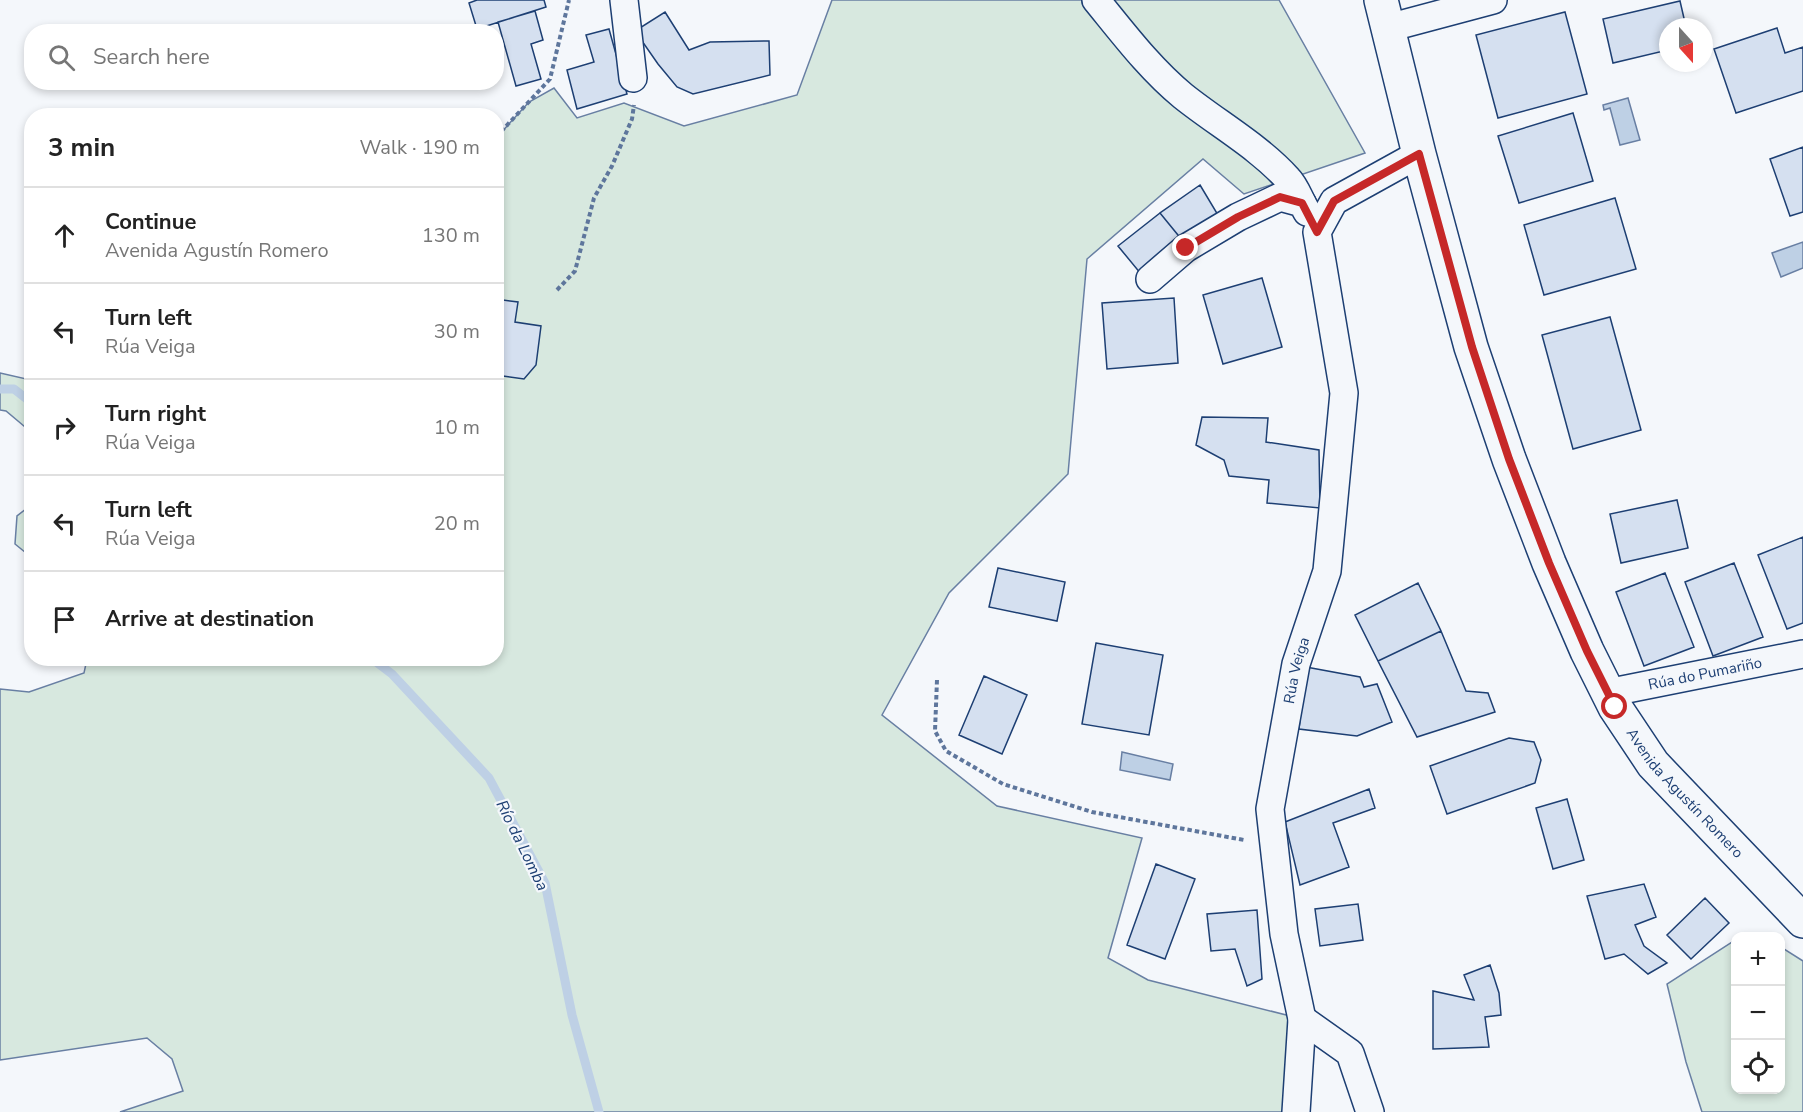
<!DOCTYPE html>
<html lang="en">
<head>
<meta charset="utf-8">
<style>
  body { margin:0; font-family:"Nunito Sans",sans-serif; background:#f2f2f2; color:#222 }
  .controls { position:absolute; right:18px; bottom:18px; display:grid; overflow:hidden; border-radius:12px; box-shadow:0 3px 9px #0003 }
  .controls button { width:54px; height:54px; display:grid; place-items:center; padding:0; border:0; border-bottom:2px solid #e0e0e0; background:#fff; color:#222; font:30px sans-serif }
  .compass { position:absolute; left:1659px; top:18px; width:54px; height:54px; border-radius:50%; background:#fff; box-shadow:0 3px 9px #0003; rotate:159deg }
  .stop { position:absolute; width:18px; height:18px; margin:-14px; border:4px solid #c62828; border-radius:50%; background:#fff }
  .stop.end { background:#c62828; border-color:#fff; box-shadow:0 2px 6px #0008 }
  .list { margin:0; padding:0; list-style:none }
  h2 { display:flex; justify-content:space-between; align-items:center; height:78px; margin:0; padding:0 24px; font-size:26px }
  h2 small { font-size:20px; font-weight:400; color:#767676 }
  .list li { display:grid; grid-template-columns:39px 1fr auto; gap:18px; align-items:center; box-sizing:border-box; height:96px; padding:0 24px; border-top:2px solid #e0e0e0 }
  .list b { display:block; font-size:22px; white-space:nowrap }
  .list p { margin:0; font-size:20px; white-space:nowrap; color:#767676 }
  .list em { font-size:20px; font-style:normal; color:#767676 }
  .icon { flex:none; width:33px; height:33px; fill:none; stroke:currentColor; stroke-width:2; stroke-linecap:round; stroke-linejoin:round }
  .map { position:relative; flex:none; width:1803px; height:1112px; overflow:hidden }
  .search { position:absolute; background:#fff; box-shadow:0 3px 9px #0003; left:24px; top:24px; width:480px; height:66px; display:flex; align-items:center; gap:15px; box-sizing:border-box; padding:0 21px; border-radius:24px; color:#767676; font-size:22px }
  .panel { position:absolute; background:#fff; box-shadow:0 3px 9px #0003; left:24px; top:108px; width:480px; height:558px; border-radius:24px }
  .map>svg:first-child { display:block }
</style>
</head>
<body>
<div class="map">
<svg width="1803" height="1112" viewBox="0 0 1803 1112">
  <rect width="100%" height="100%" fill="#f4f7fb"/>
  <path fill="#d7e8df" stroke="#687fa3" stroke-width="1.5" d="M832,0H1279L1365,153L1244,194L1203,159L1087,259L1068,474L949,593L882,715L997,806L1142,838L1108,958L1148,980L1302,1019L1296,1112H120L183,1091L172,1059L147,1038L0,1060V689L29,692L84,673L87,659L496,658L497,137L529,102L554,88L577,118L624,103L684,126L797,95Z
    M0,373L31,380V432L6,411L0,410Z
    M31,505V557L15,544L17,516Z
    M1735,940L1736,1090H1780L1781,947L1803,961V1112H1702L1686,1062L1667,984Z"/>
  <path fill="#bed0e5" stroke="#687fa3" stroke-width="1.5" d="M1628,98L1640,140L1620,145L1610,108L1604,110L1603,105Z
    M1803,242V268L1781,277L1772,253Z
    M1122,752L1173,764L1170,780L1120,770Z"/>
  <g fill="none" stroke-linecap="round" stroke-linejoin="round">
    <path stroke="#bed0e5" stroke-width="9" d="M0,389H14L32,403
      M371,658L392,674L489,778L545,883L572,1015L599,1112"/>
  </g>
  <path fill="#d5e0f0" stroke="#1d3f73" stroke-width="1.5" d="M477,0H544L546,7L477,29L469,3Z
    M1680,1L1686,27H1668V50L1613,63L1603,19Z
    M535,11L543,40L531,44L541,79L516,86L498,22Z
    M665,12L689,50L710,42L769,41L770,75L693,94L677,87L658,64L635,31Z
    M1565,12L1587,94L1498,118L1476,35Z
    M1777,28L1785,53L1803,47V91L1736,113L1714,49Z
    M609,29L627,94L577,109L567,70L594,62L586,35Z
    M1573,113L1593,181L1519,203L1498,136Z
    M1803,147V212L1790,216L1770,159Z
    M1200,185L1218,215L1182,240L1160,213Z
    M1615,198L1636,269L1544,295L1524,225Z
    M1160,213L1182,240L1141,274L1118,246Z
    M1262,278L1282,347L1223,364L1203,295Z
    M1174,298L1178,363L1107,369L1102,303Z
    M496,299L518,302L515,322L541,326L536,365L524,379L496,375Z
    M1610,317L1641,430L1573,449L1542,335Z
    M1202,417L1268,418L1266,442L1319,450L1320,508L1267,503L1269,480L1229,476L1224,460L1196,445Z
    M1677,500L1688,548L1621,563L1610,514Z
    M1803,537V623L1787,629L1758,555Z
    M1734,563L1763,637L1713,656L1685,582Z
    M998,568L1065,582L1057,621L989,607Z
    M1665,573L1694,647L1644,666L1616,592Z
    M1418,583L1441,631L1378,661L1355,615Z
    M1441,631L1466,691L1488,693L1495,712L1417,737L1378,661Z
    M1096,643L1163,655L1149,735L1082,724Z
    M1306,667L1360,677L1364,687L1377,684L1392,722L1357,736L1299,729Z
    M984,676L1027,695L1002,754L959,735Z
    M1509,738L1534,742L1541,760L1535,783L1447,814L1430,766Z
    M1369,789L1375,808L1333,823L1349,867L1300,885L1285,822Z
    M1567,799L1584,860L1553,869L1536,808Z
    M1156,864L1195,879L1165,959L1127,945Z
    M1644,884L1656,917L1635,925L1644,946L1667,963L1648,974L1624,954L1605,959L1587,896Z
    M1705,898L1729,923L1691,959L1667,935Z
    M1358,904L1363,940L1320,946L1315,909Z
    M1257,910L1262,979L1247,986L1235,949L1211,951L1207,914Z
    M1490,965L1499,993L1501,1015L1485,1017L1489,1047L1433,1049V991L1474,1000L1464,975Z"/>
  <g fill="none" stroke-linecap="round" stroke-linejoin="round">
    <g stroke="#1d3f73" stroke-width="30">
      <g id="street">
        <path d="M624,0L633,78"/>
        <path d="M1096,0C1123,33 1150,69 1183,96C1218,124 1258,146 1288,179C1294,185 1298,195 1302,203"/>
        <path d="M1388,28L1493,0"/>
        <path d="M1150,279L1186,248L1238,217L1280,197L1302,203L1307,212"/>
        <path id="s1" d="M1607,693L1803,654"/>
        <path d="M1302,1019L1350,1053L1370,1112"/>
        <path id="s2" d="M1296,1112L1302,1019L1284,934L1270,809L1296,664L1327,571L1344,393L1317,232L1334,201L1419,154"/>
      </g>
    </g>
    <g stroke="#1d3f73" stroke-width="36">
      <g id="secondary">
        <path id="s3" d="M1381,0L1419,154L1471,347L1509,459L1549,563L1587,651L1615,707L1653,764L1803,921"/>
      </g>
    </g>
    <path stroke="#5e769c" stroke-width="4" stroke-dasharray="4.5 3" stroke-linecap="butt" d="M496,137L550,79L569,0
      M557,290L575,271L594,198L612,166L632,119L634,105
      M937,680L935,731L946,751L1003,784L1092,812L1244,840"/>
    <use href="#street" stroke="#f4f7fb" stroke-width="27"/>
    <use href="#secondary" stroke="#f4f7fb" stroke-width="33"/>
  </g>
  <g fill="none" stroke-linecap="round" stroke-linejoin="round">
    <path stroke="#c62828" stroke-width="8" d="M1186,248L1238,217L1280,197L1302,203L1317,232L1334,201L1419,154L1472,347L1509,459L1549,563L1587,651L1615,707"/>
  </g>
  <g text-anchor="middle" stroke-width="4.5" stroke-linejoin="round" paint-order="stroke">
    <g font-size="15" fill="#1d3f73" stroke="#f4f7fb">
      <text dy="5" stroke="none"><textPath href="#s2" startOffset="447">Rúa Veiga</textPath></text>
      <text dy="5" stroke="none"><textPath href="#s1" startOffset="100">Rúa do Pumariño</textPath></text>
      <text dy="5" stroke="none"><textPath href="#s3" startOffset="858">Avenida Agustín Romero</textPath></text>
    </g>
    <g font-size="16" font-style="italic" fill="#1d3f73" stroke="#f4f7fb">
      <text transform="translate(523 845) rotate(64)" y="6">Río da Lomba</text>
    </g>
  </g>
</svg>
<div class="controls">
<button>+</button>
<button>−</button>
<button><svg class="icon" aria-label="locate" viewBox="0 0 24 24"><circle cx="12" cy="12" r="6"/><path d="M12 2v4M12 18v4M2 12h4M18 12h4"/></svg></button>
</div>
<svg class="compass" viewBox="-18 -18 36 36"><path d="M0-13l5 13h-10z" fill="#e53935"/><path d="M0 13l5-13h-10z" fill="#767676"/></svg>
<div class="stop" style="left:1615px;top:707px"></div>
<div class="stop end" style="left:1186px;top:248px"></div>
<div class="search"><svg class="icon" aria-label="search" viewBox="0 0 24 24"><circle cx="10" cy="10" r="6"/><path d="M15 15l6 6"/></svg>Search here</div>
<section class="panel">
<h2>3 min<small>Walk · 190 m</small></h2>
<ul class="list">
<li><svg class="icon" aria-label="ahead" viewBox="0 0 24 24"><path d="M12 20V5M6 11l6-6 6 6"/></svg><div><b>Continue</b><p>Avenida Agustín Romero</p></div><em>130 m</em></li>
<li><svg class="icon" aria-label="left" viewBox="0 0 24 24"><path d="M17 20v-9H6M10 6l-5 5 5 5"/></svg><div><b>Turn left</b><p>Rúa Veiga</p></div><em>30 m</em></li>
<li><svg class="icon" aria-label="right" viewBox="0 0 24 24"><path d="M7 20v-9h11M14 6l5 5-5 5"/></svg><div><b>Turn right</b><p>Rúa Veiga</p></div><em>10 m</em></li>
<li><svg class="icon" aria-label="left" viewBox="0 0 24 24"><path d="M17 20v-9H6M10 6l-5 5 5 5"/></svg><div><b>Turn left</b><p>Rúa Veiga</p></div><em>20 m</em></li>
<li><svg class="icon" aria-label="arrive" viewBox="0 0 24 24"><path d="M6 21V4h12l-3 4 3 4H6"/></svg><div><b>Arrive at destination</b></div></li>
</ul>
</section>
</div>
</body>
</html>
